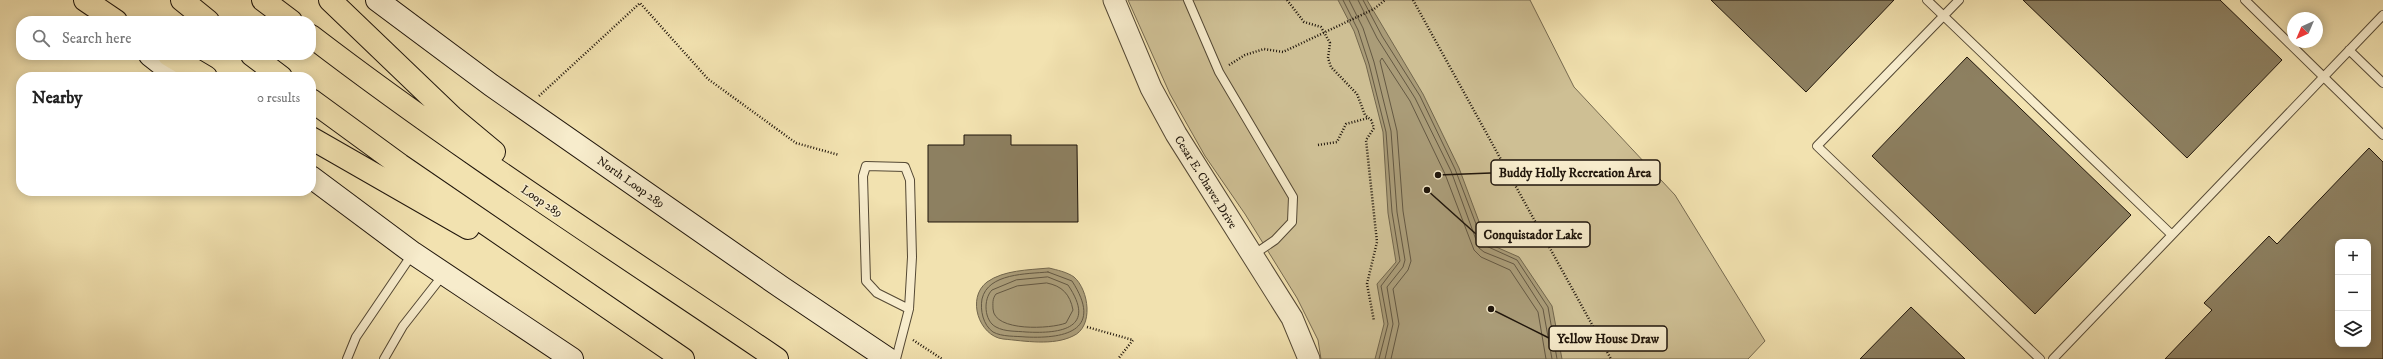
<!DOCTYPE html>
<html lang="en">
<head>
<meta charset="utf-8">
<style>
  body { margin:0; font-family:"IM FELL DW Pica",serif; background:#f2f2f2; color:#222 }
  .controls { position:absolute; right:12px; bottom:12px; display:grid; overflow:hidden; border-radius:8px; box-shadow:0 2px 10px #0003 }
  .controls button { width:36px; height:36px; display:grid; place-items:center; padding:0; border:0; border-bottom:1px solid #e0e0e0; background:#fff; color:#222; font:20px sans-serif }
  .compass { position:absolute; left:2287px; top:12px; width:36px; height:36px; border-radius:50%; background:#fff; box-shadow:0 2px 10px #0003; rotate:224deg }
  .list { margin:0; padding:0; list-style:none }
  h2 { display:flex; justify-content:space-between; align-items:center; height:52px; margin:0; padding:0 16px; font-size:17px }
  h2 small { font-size:13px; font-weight:400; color:#767676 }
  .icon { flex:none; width:22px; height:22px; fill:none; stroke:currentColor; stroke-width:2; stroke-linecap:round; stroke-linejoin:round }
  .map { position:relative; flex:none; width:2383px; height:359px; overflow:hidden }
  .search { position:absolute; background:#fff; box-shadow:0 2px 10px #0003; left:16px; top:16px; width:300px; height:44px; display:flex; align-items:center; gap:10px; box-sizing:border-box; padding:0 14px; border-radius:16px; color:#767676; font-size:15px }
  .panel { position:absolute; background:#fff; box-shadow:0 2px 10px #0003; left:16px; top:72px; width:300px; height:124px; border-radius:16px }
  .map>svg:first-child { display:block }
</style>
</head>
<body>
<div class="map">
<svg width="2383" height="359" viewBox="0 0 2383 359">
  <rect width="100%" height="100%" fill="#f2e2b0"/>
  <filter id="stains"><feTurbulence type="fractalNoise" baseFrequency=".005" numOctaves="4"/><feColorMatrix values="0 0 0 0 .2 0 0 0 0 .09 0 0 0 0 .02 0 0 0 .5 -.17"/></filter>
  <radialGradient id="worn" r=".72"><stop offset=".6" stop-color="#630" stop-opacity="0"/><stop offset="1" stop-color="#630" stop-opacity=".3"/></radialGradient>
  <path fill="#cebf94" stroke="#766a50" d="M1128,0H1530L1574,87L1675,195L1765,341L1748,359H1321L1318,340L1297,298L1245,214L1205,156L1170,94Z"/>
  <path fill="#aa9c78" stroke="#72664c" d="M1338,0H1367L1423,94L1459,168L1487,243L1519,257L1552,306L1562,359H1375L1384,324L1377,284L1396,262L1388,213L1383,132L1366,65L1354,31Z
    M1049,268C1057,270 1067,272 1074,277C1089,290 1094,327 1073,336C1053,346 1025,341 1003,339C979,336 966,298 987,282C1004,270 1028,270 1049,268Z"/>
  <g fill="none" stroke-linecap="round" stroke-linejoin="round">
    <path stroke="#645842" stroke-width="1" d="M1343,0L1358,30L1369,64L1386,132L1392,212L1400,261L1381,286L1388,324L1379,359
      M1349,0L1363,28L1374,62L1391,131L1397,212L1405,260L1403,267L1387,287L1393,324L1385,359
      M1358,0L1377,38L1415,98L1451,171L1479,248L1484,252L1514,264L1543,309L1552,359
      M1363,0L1382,36L1420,96L1455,169L1484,245L1517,260L1548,307L1557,359
      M1048,272L1072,281C1103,329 1068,339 1026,337C1016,336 1002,337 993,332C983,325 980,310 982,299C988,273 1027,274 1048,272Z
      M1048,277L1068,285C1097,328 1062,334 1026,332C1017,331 1005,332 996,327C984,321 983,299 992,290L1016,280Z
      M1047,283C1062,286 1070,294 1073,310L1066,323C1051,329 994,332 993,309C993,304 992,299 996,294L1017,286Z
      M1391,359L1399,324L1393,289L1408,270L1411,261L1403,211L1397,131L1380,61L1382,58L1410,101L1445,174L1474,250L1481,257L1510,270L1538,312L1546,359"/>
  </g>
  <path fill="#8d8061" stroke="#1f150b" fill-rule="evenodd" d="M1711,0H1894L1806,92Z
    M2023,0H2220L2282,60L2187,158Z
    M1967,57L2131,215L2035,314L1872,156Z
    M964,135H1011V145H1077L1078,222H928V145H964Z
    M2369,148L2383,162V359H2165L2212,310L2204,303L2269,236L2277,244ZM2338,242H2368V344H2338Z
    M1911,307L1965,359H1860Z"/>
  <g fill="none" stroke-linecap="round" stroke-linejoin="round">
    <g stroke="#544834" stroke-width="10">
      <path id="service" d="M1188,0L1219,72L1293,197L1292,222L1275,240L1253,255
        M1927,0L2172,235
        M1959,0L1817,146L2040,359
        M2245,0L2383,135
        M2349,50L2383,83
        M347,359L356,337L413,253
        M384,359L403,326L443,275
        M896,359L909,309L912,257L910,180L905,167L866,166L863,176L866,281L877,293L909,309
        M2053,359L2383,15"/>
    </g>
    <g stroke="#544834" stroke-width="23">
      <path id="tertiary" d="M1114,0L1151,88L1176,134L1292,318L1309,359"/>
    </g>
    <g stroke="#1f150b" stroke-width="24">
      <path id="secondary" d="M377,0L491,85L781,287L888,359
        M150,55L178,77
        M311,177L413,253L572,359"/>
    </g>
    <g stroke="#1f150b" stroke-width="24">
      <path id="motorway" d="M85,0L116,21
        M182,0L208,21
        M263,0L291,21
        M330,0L452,117L494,152
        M311,36C461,151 621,253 777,359
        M169,55L206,77
        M252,55L281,77
        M311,100L400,165L683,359
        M311,138L468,228"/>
    </g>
    <path stroke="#1f150b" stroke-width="2.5" stroke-dasharray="1 2" stroke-linecap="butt" d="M1287,0L1304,22L1321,27L1330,43L1328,58L1331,67L1357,94L1365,115L1371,120L1374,128L1366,140L1377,242L1367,284L1374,321
      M1413,0L1611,359
      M1229,65L1245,55L1264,49L1283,52L1374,9L1385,0
      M539,96L640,3L708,79L796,143L839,155
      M1318,145L1337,142L1346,124L1368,118
      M1087,327L1133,340L1118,359
      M913,340L942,359"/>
    <use href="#service" stroke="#f7eccc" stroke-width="8"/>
    <use href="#tertiary" stroke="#f7eccc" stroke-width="21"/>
    <use href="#secondary" stroke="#f7eccc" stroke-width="22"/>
    <use href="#motorway" stroke="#f2e2b0" stroke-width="22"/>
  </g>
  <g text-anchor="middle" stroke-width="3" stroke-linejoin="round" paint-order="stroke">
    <g font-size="12" fill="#1f150b" stroke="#f7eccc">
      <text transform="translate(631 182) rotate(35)" y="4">North Loop 289</text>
      <text transform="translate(1206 182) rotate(58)" y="4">Cesar E. Chavez Drive</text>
      <text transform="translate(542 201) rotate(34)" y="4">Loop 289</text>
    </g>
  </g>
  <path fill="none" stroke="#1f150b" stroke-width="1.5" d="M1438 175L1491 173M1427 190L1476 234M1491 309L1549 338"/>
  <g fill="#1f150b" stroke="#f7eccc" stroke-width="1.5">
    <circle cx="1438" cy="175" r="4"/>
    <circle cx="1427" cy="190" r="4"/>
    <circle cx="1491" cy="309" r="4"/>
  </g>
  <g fill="#f7eccc" stroke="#1f150b" stroke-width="1.5">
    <rect x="1491" y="160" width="169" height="25" rx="4"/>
    <rect x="1476" y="222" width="114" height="25" rx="4"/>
    <rect x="1549" y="326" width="118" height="25" rx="4"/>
  </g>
  <g font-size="13" text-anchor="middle" font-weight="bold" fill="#1f150b">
    <text x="1575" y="177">Buddy Holly Recreation Area</text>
    <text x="1533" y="239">Conquistador Lake</text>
    <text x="1608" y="343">Yellow House Draw</text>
  </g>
  <rect width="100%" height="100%" filter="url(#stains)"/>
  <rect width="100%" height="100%" fill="url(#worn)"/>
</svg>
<div class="controls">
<button>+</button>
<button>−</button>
<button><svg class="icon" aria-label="layers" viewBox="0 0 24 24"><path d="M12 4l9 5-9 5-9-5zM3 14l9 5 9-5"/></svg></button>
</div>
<svg class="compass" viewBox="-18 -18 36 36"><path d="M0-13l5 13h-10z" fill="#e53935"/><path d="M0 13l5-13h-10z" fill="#767676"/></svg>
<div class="search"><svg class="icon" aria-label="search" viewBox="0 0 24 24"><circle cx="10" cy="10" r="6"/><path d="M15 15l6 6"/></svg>Search here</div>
<section class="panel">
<h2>Nearby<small>0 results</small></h2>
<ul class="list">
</ul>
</section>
</div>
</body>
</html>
